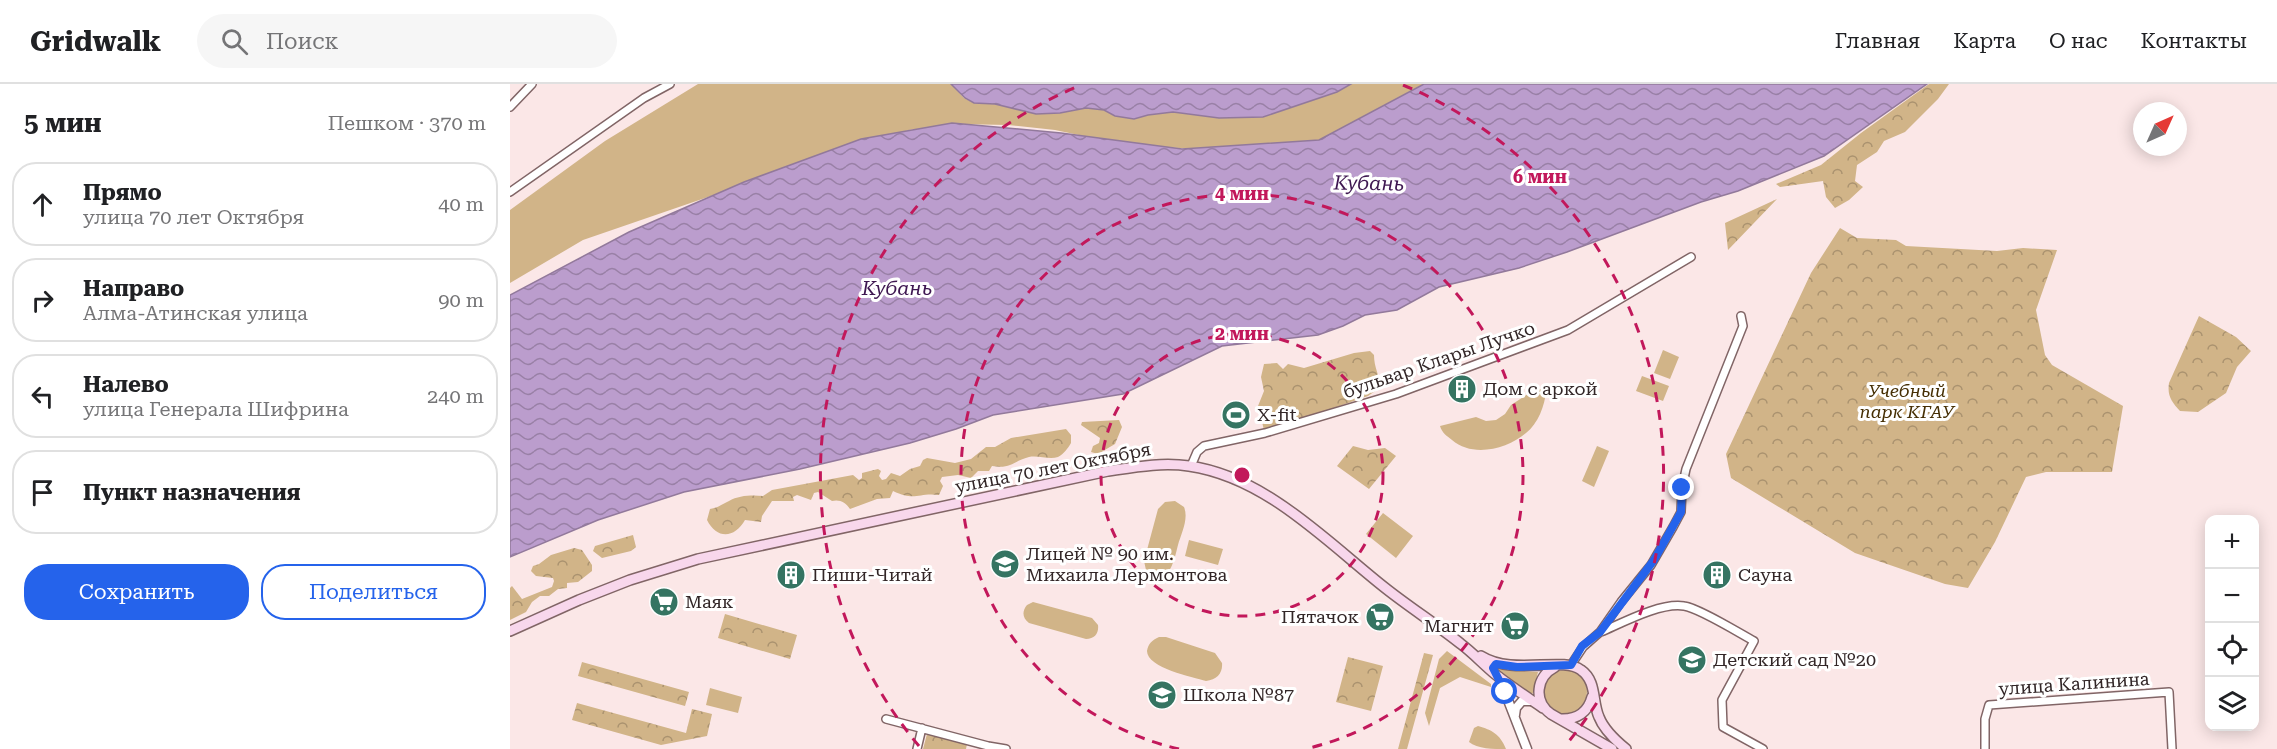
<!DOCTYPE html>
<html lang="ru">
<head>
<meta charset="utf-8">
<style>
  body { margin:0; font-family:"Roboto Serif",serif; background:#f6f6f6; color:#202124 }
  .controls { position:absolute; right:18px; bottom:18px; display:grid; overflow:hidden; border-radius:12px; box-shadow:0 3px 15px #0003 }
  .controls button { width:54px; height:54px; display:grid; place-items:center; padding:0; border:0; border-bottom:2px solid #e0e0e0; background:#fff; color:#202124; font:30px sans-serif }
  .compass { position:absolute; left:1623px; top:18px; width:54px; height:54px; border-radius:50%; background:#fff; box-shadow:0 3px 15px #0003; rotate:45deg }
  .stop { position:absolute; width:18px; height:18px; margin:-14px; border:4px solid #2563eb; border-radius:50%; background:#fff }
  .stop.end { background:#2563eb; border-color:#fff; box-shadow:0 2px 6px #0008 }
  .list { margin:0; padding:0; list-style:none }
  h2 { display:flex; justify-content:space-between; align-items:center; height:78px; margin:0; padding:0 24px; font-size:26px }
  h2 small { font-size:20px; font-weight:400; color:#757577 }
  .list li { display:grid; grid-template-columns:39px 1fr auto; gap:18px; align-items:center; box-sizing:border-box; height:84px; margin:0 12px 12px; padding:0 12px; border:2px solid #e0e0e0; border-radius:24px }
  .list b { display:block; font-size:22px; white-space:nowrap }
  .list p { margin:0; font-size:20px; white-space:nowrap; color:#757577 }
  .list em { font-size:20px; font-style:normal; color:#757577 }
  .actions { display:flex; gap:12px; padding:18px 24px }
  .actions a { flex:1; padding:14px 0; border:2px solid #2563eb; border-radius:24px; text-align:center; font-size:21px; color:#2563eb }
  .actions .main { background:#2563eb; color:#fff }
  .icon { flex:none; width:33px; height:33px; fill:none; stroke:currentColor; stroke-width:2; stroke-linecap:round; stroke-linejoin:round }
  .map { position:relative; flex:none; width:1767px; height:665px; overflow:hidden }
  header { display:flex; align-items:center; gap:36px; box-sizing:border-box; height:84px; padding:0 30px; background:#fff; border-bottom:2px solid #e0e0e0 }
  header strong { font-size:28px }
  nav { display:flex; gap:33px; margin-inline-start:auto; font-size:21px }
  .search { width:420px; height:54px; background:#f6f6f6; display:flex; align-items:center; gap:15px; box-sizing:border-box; padding:0 21px; border-radius:33px; color:#757577; font-size:22px }
  main { display:flex }
  aside { flex:1; background:#fff }
  .map>svg:first-child { display:block }
</style>
</head>
<body>
<header>
<strong>Gridwalk</strong>
<div class="search"><svg class="icon" aria-label="search" viewBox="0 0 24 24"><circle cx="10" cy="10" r="6"/><path d="M15 15l6 6"/></svg>Поиск</div>
<nav><a>Главная</a><a>Карта</a><a>О нас</a><a>Контакты</a></nav>
</header>
<main>
<aside>
<h2>5 мин<small>Пешком · 370 m</small></h2>
<ul class="list">
<li><svg class="icon" aria-label="ahead" viewBox="0 0 24 24"><path d="M12 20V5M6 11l6-6 6 6"/></svg><div><b>Прямо</b><p>улица 70 лет Октября</p></div><em>40 m</em></li>
<li><svg class="icon" aria-label="right" viewBox="0 0 24 24"><path d="M7 20v-9h11M14 6l5 5-5 5"/></svg><div><b>Направо</b><p>Алма-Атинская улица</p></div><em>90 m</em></li>
<li><svg class="icon" aria-label="left" viewBox="0 0 24 24"><path d="M17 20v-9H6M10 6l-5 5 5 5"/></svg><div><b>Налево</b><p>улица Генерала Шифрина</p></div><em>240 m</em></li>
<li><svg class="icon" aria-label="arrive" viewBox="0 0 24 24"><path d="M6 21V4h12l-3 4 3 4H6"/></svg><div><b>Пункт назначения</b></div></li>
</ul>
<div class="actions"><a class="main">Сохранить</a><a>Поделиться</a></div>
</aside>
<div class="map">
<svg width="1767" height="665" viewBox="0 0 1767 665">
  <defs>
    <pattern id="forest-crowns" width="20" height="18" patternUnits="userSpaceOnUse" patternTransform="scale(1.5)"><rect width="20" height="18" fill="#d1b488"/><path d="M2 6a3 3 0 1 1 6 0M12 15a3 3 0 1 1 6 0" fill="none" stroke="#aa926f"/></pattern>
    <pattern id="water-waves" width="16" height="10" patternUnits="userSpaceOnUse" patternTransform="scale(1.5)"><rect width="16" height="10" fill="#bb9dcd"/><path d="M0 5q4-4 8 0t8 0" fill="none" stroke="#9980a6"/></pattern>
  </defs>
  <rect width="100%" height="100%" fill="#fbe7e7"/>
  <path fill="#d1b488" d="M188,0H441L454,14L464,19L485,20L526,30L550,29L576,24L594,26L605,32L624,35L638,31L663,28L709,34L753,33L827,8L841,0H926L828,55L687,65L617,61L545,46L498,41L446,40L399,46L291,81L73,156L0,199V126L95,57Z
    M1153,266L1169,273L1160,295L1144,289Z
    M1132,292L1159,302L1153,317L1126,307Z
    M1027,304L1036,307C1035,321 1028,340 1016,349C997,365 963,374 942,356C937,352 932,349 930,342L966,333L976,337L986,336L995,330L1001,321Z
    M1087,362L1099,367L1084,403L1072,397Z
    M665,417L674,423C679,435 671,450 668,461C664,477 658,507 636,486L634,477L648,425L655,418Z
    M873,429L903,452L886,474L856,450Z
    M679,456L713,465L708,481L675,472Z
    M523,518L582,534L588,541C589,549 585,555 576,555L519,539C512,534 512,527 517,521Z
    M649,553H656L705,569L712,579C713,589 707,596 696,597C683,593 637,584 637,567C638,560 642,556 649,553Z
    M937,567L981,600V603L950,593L930,604L919,642L915,629L929,575Z
    M988,585L1028,588L1023,609L1020,611Z
    M1033 608a22 22 0 1 1 44 0a22 22 0 1 1-44 0Z
    M200,604L232,613L228,629L196,621Z
    M968,642C982,646 990,650 996,665C984,665 967,665 959,658L964,644Z"/>
  <path fill="url(#forest-crowns)" d="M1419,0H1439L1428,15L1395,48L1374,57L1367,68L1347,81L1345,97L1353,103L1339,116L1325,124L1316,113L1313,97L1270,103L1266,100L1311,81L1351,49Z
    M1267,115L1218,166L1215,139Z
    M1330,144L1347,154L1386,156L1396,162L1487,167L1513,164L1547,166L1526,226L1535,271L1542,281L1613,322L1602,388H1536L1516,393L1485,458L1458,504L1435,500L1345,469L1221,394L1216,370L1301,189Z
    M1689,232L1726,253L1741,267L1727,283L1716,309L1688,328L1670,327C1662,318 1657,312 1659,299Z
    M860,267L864,271C864,283 869,291 871,303L858,312L778,340L754,346L748,322L754,307L751,293L754,280L767,279L773,285L778,280L794,284L844,269Z
    M609,336L612,343L605,360L588,370L581,368L583,362L589,359L590,354L571,341L572,338Z
    M556,345L561,351V359C558,364 554,370 548,373C539,376 528,371 519,373C503,377 502,385 482,382L479,387H468L461,394L448,391L432,393L430,397L433,402L429,411C408,408 406,418 383,407L380,414L367,415L340,425C336,418 329,415 322,417L308,408L304,409L301,416L287,411L283,413L284,417H262L252,432L251,438L235,436C225,454 207,456 197,436L200,425C210,423 210,421 219,417C229,411 243,411 253,412L262,406L343,391L349,396L352,394V389L368,385L371,387L369,392L372,396L376,395L381,389L390,392L400,385L410,382L413,376L417,374L445,379L461,375L476,363H485L501,354Z
    M843,362L858,366L875,364L886,372L859,405L827,382Z
    M123,451L126,463L121,467L92,474L83,467L85,462Z
    M64,464L72,466L82,481V487L68,498L57,499V504L48,505L39,512H30L22,518L16,528L0,536V504L2,502L12,515L42,503L44,497L43,494L26,492L21,487L23,482L29,480L41,471Z
    M215,530L287,551L280,575L208,554Z
    M914,569L923,571L897,665H888Z
    M838,573L873,582L861,627L826,618Z
    M72,578L179,608L175,622L68,592Z
    M67,619L176,649L182,625L202,630L197,652L151,661L62,636Z
    M417,650L457,660L456,665H413Z"/>
  <path fill="url(#water-waves)" stroke="#92799b" stroke-width="1.5" d="M441,0H841L827,8L753,33L709,34L663,28L638,31L624,35L605,32L594,26L576,24L550,29L526,30L485,20L464,19L455,14Z
    M914,0H1417L1314,72L1228,107L1191,118L1057,168L1009,184L929,203L887,226L855,231L833,242L808,251L712,262L613,310L483,331L446,345L400,359L290,385L174,408L88,436L0,473V211L119,148L234,98L351,55L442,39L551,49L672,65L809,56Z"/>
  <g fill="none" stroke-linecap="round" stroke-linejoin="round">
    <g stroke="#816566" stroke-width="10">
      <path id="minor" d="M0,23L22,0
        M0,108L134,14L160,0
        M681,382L687,368L694,362L755,349L886,310L1058,246L1181,173
        M1091,548C1112,539 1151,518 1174,522C1189,524 1229,549 1244,557L1212,616L1213,643L1253,665
        M1061,581L1073,563L1090,548L1111,518L1141,481L1163,443L1171,428L1172,404L1176,385L1233,242L1231,232
        M376,635L478,662L496,665
        M407,665L412,644
        M1475,665V635L1479,621L1659,608L1662,665"/>
    </g>
    <g stroke="#816566" stroke-width="11">
      <path id="tertiary" d="M989,593L1017,665
        M1005,631L1006,624L1012,617H1024"/>
    </g>
    <g stroke="#816566" stroke-width="12">
      <path id="secondary" d="M0,547L69,516L120,496L188,475L598,387C625,383 652,378 679,382C756,393 816,457 874,503C899,523 926,540 951,560C963,569 973,580 985,590C1000,602 1017,613 1033,624
        M971,572C1003,592 1052,572 1071,586C1087,597 1082,618 1089,633C1094,646 1105,656 1116,665
        M1045,583C1026,593 1023,617 1041,630L1102,665
        M1050,635C1067,636 1078,628 1082,613"/>
    </g>
    <use href="#minor" stroke="#fff" stroke-width="7"/>
    <use href="#tertiary" stroke="#fff" stroke-width="8"/>
    <use href="#secondary" stroke="#f8d7ec" stroke-width="9"/>
  </g>
  <g fill="none" stroke-linecap="round" stroke-linejoin="round">
    <path stroke="#2563eb" stroke-width="8" d="M995,608L983,584L986,580L1007,583L1061,581L1072,562L1090,548L1144,476L1171,428L1172,404"/>
  </g>
  <g fill="none" stroke="#c2185b" stroke-width="3" stroke-dasharray="10 8">
    <circle cx="732" cy="391" r="141"/>
    <path d="M669 665A281 281 0 1 1 795 665"/>
    <path d="M409 662A422 422 0 0 1 571 1M893 1A422 422 0 0 1 1055 662"/>
  </g>
  <defs>
    <g id="building-disc" transform="scale(1.5)"><circle r="9.5" fill="#357462" stroke="#fff"/><path d="M-4-6H4V6H1V3H-1V6H-4ZM-2.5-4.3h1.7v1.8h-1.7ZM.8-4.3h1.7v1.8H.8ZM-2.5-1h1.7V.8h-1.7ZM.8-1h1.7V.8H.8Z" fill="#fff"/></g>
    <g id="stadium-disc" transform="scale(1.5)"><circle r="9.5" fill="#357462" stroke="#fff"/><path d="M0-5a6.5 5 0 1 0 0 10a6.5 5 0 1 0 0-10ZM-3.5-1.8h7v3.6h-7Z" fill="#fff"/></g>
    <g id="school-disc" transform="scale(1.5)"><circle r="9.5" fill="#357462" stroke="#fff"/><path d="M0-5L7-2L0 1L-7-2ZM-4 1L0 2.5L4 1V4Q0 6-4 4Z" fill="#fff"/></g>
    <g id="supermarket-disc" transform="scale(1.5)"><circle r="9.5" fill="#357462" stroke="#fff"/><path d="M-6-5.5h2.5l.6 2H6L4.5 2H-2.5L-4.4-4H-6ZM-1.5 3.2a1.3 1.3 0 1 0 .1 0ZM3 3.2a1.3 1.3 0 1 0 .1 0Z" fill="#fff"/></g>
  </defs>
  <g fill-rule="evenodd">
    <use href="#building-disc" x="952" y="305"/>
    <use href="#stadium-disc" x="726" y="331"/>
    <use href="#school-disc" x="495" y="480"/>
    <use href="#building-disc" x="281" y="491"/>
    <use href="#building-disc" x="1207" y="491"/>
    <use href="#supermarket-disc" x="154" y="518"/>
    <use href="#supermarket-disc" x="870" y="533"/>
    <use href="#supermarket-disc" x="1005" y="542"/>
    <use href="#school-disc" x="1182" y="576"/>
    <use href="#school-disc" x="652" y="611"/>
  </g>
  <g text-anchor="middle" stroke-width="6" stroke-linejoin="round" paint-order="stroke">
    <g font-size="18" fill="#322627" stroke="#fff">
      <text transform="translate(929 276) rotate(-19)" y="6">бульвар Клары Лучко</text>
      <text transform="translate(543 384) rotate(-11)" y="6">улица 70 лет Октября</text>
      <text transform="translate(1564 600) rotate(-4)" y="6">улица Калинина</text>
    </g>
    <g font-size="18" fill="#322627" stroke="#fff" text-anchor="start">
      <text x="973" y="311">Дом с аркой</text>
      <text x="747" y="337">X-fit</text>
      <text x="516" y="476">Лицей № 90 им.<tspan x="516" dy="21">Михаила Лермонтова</tspan></text>
      <text x="302" y="497">Пиши-Читай</text>
      <text x="1228" y="497">Сауна</text>
      <text x="175" y="524">Маяк</text>
      <text x="849" y="539" text-anchor="end">Пятачок</text>
      <text x="984" y="548" text-anchor="end">Магнит</text>
      <text x="1203" y="582">Детский сад №20</text>
      <text x="673" y="617">Школа №87</text>
    </g>
    <g font-size="18" font-style="italic" fill="#462f04" stroke="#fff">
      <text x="1397" y="313">Учебный<tspan x="1397" dy="21">парк КГАУ</tspan></text>
    </g>
    <g font-size="20" font-style="italic" fill="#3e1751" stroke="#fff">
      <text transform="translate(859 99) rotate(1)" y="7">Кубань</text>
      <text x="387" y="211">Кубань</text>
    </g>
  </g>
  <circle cx="732" cy="391" r="9" fill="#c2185b" stroke="#fff" stroke-width="3"/>
  <g font-size="18" text-anchor="middle" font-weight="bold" fill="#c2185b" stroke="#fff" stroke-width="6" stroke-linejoin="round" paint-order="stroke">
    <text x="1030" y="99">6 мин</text>
    <text x="732" y="116">4 мин</text>
    <text x="732" y="256">2 мин</text>
  </g>
</svg>
<div class="controls">
<button>+</button>
<button>−</button>
<button><svg class="icon" aria-label="locate" viewBox="0 0 24 24"><circle cx="12" cy="12" r="6"/><path d="M12 2v4M12 18v4M2 12h4M18 12h4"/></svg></button>
<button><svg class="icon" aria-label="layers" viewBox="0 0 24 24"><path d="M12 4l9 5-9 5-9-5zM3 14l9 5 9-5"/></svg></button>
</div>
<svg class="compass" viewBox="-18 -18 36 36"><path d="M0-13l5 13h-10z" fill="#e53935"/><path d="M0 13l5-13h-10z" fill="#757577"/></svg>
<div class="stop" style="left:995px;top:608px"></div>
<div class="stop end" style="left:1172px;top:404px"></div>
</div>
</main>
</body>
</html>
